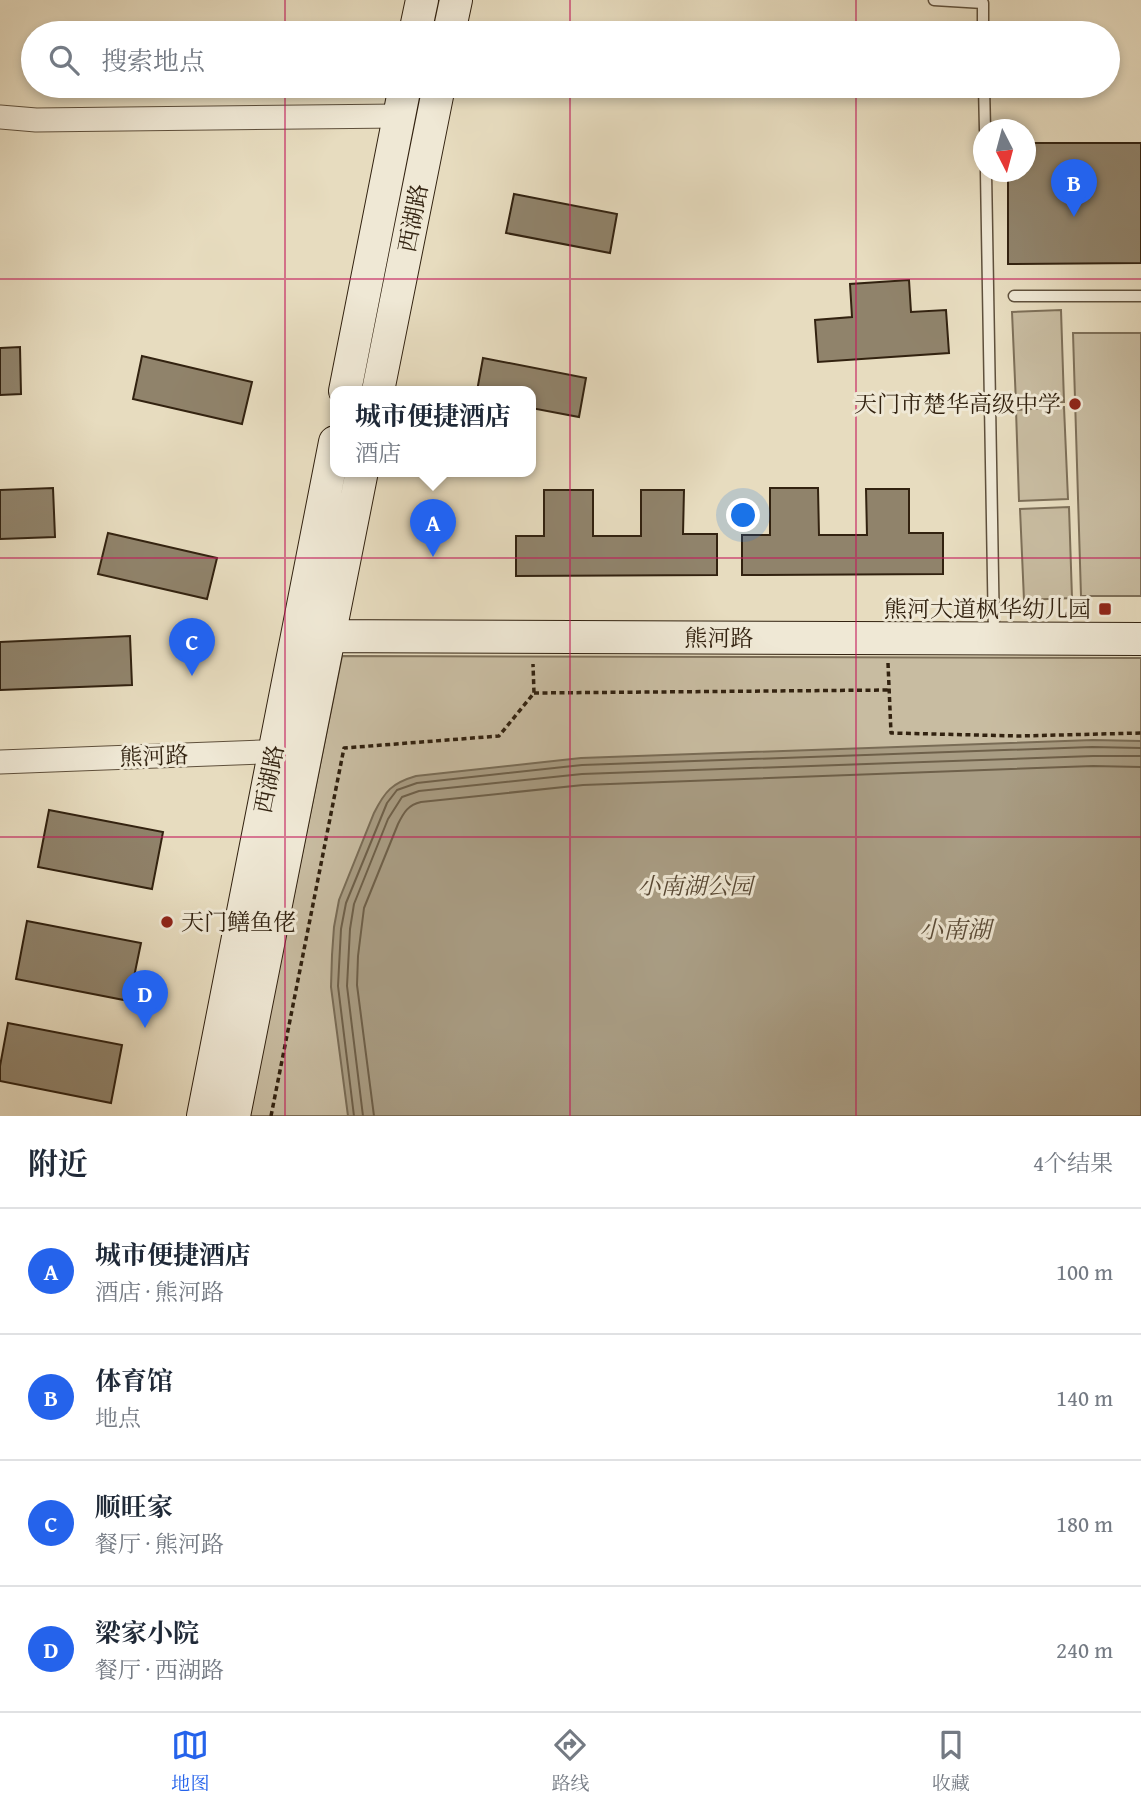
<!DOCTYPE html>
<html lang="zh">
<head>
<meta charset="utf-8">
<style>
  body { margin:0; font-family:"Gentium Book Plus","Noto Serif SC",serif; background:#f2f2f3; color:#1f2937 }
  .compass { position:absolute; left:973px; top:119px; width:63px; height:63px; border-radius:50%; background:#fff; box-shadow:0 4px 10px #0003; rotate:174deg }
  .you { position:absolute; left:744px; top:516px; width:24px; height:24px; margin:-18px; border:5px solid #fff; border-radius:50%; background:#1a73e8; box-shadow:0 0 0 10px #1a73e833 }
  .badge { display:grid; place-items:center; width:46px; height:46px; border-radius:50%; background:#2563eb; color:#fff; font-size:23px; font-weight:700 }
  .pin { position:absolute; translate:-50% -58px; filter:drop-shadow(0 2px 4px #0008) }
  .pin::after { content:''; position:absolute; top:37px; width:24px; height:21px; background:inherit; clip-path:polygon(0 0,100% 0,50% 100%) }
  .popup { position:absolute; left:330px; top:386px; width:206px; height:91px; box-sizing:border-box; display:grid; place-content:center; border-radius:14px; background:#fff; filter:drop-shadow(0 2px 5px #0005); font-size:23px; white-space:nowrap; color:#747a83 }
  .popup b { font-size:26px; color:#1f2937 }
  .popup::after { content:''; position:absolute; left:50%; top:100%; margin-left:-14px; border:14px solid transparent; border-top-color:#fff }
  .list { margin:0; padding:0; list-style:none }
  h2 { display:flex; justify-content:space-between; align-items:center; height:91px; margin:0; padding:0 28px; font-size:30px }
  h2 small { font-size:23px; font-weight:400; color:#747a83 }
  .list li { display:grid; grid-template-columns:46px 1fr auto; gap:21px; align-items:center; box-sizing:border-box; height:126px; padding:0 28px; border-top:2px solid #e0e1e3 }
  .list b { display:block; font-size:26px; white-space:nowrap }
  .list p { margin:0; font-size:23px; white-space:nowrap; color:#747a83 }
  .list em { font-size:23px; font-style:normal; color:#747a83 }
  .icon { flex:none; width:38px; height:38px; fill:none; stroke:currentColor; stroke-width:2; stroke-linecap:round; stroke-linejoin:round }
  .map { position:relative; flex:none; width:1141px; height:1116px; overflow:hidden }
  .search { position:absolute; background:#fff; box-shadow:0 4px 10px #0003; left:21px; right:21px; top:21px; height:77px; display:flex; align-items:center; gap:18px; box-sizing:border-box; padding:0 24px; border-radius:38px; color:#747a83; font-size:26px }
  .sheet { height:595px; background:#fff }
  nav { display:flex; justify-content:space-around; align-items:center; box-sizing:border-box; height:98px; border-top:2px solid #e0e1e3; background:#fff; font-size:19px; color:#747a83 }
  nav a { display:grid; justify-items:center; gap:4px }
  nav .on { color:#2563eb }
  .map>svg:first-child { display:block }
</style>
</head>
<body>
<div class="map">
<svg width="1141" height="1116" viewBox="0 0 1141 1116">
  <rect width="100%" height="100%" fill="#e7dcbf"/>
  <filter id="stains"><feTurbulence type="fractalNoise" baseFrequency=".00286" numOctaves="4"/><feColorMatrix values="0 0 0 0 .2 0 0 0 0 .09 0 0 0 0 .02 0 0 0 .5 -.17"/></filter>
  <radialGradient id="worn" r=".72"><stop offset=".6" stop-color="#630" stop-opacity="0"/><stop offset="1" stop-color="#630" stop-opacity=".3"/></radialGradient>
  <path fill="#c8bca1" stroke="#7d6f58" stroke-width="2" d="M1061,310L1064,402L1016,403L1012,312Z
    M1073,333H1141V596H1081Z
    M1064,407L1068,499L1019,501L1016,410Z
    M1069,507L1072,598L1024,600L1020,509Z
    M342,656L1141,658V1116H249Z"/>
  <path fill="#a99d84" stroke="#796c56" stroke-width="2" d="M1093,740L1141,741V1116H348L331,987L332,955L334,927L339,900L374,813C385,791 392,783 416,776L581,758Z"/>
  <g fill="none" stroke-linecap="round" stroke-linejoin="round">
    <path stroke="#6e604a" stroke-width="2" d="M354,1116L338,986L341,929L346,903L387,803L397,790L417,783L582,765L1092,747L1141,748
      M363,1116L347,986L350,929L354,904L388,819L402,797L419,791L582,774L1093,756H1141
      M374,1116L357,985L358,956L364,908L398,824C404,812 408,805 421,802L583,785L1093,766L1141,767"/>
  </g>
  <path fill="#90836b" stroke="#322210" stroke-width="2" d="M803,86H944L943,94Z
    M1026,143H1141V263L1008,264V172H1026Z
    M514,194L617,214L610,253L506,233Z
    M909,280L911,312L946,310L949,353L818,362L815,320L852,317L850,284Z
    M20,347L21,394L0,395V348Z
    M142,356L252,382L242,424L133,399Z
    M483,358L586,378L579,417L531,408V391H477Z
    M53,488L55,537L0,539V490Z
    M770,488H818L819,535H867L866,489H909V533H943V574L742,575V535H770Z
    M544,490H593V536H641V490H684L683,534H717V575L516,576V536H544Z
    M108,533L217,558L207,599L98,574Z
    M130,636L132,685L0,690V642Z
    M49,810L163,832L152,889L38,867Z
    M27,921L141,943L129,1001L16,979Z
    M8,1023L122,1045L111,1103L0,1081V1066Z"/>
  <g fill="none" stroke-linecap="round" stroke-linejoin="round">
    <g stroke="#5f503c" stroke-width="13">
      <path id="lane" d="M934,0L983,3V33
        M984,86L985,130
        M986,172L994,636
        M1014,296H1141"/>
    </g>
    <g stroke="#5f503c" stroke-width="25">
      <path id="street" d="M0,117L36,120L399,116
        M0,762L287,751"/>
    </g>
    <g stroke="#322210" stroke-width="34">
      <path id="secondary" d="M415,33L422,0
        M449,33L456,0
        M345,391L405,86
        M378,391L439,86
        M297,636L1141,639
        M203,1116L335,442
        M234,1116L362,471"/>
    </g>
    <path stroke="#322210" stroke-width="3.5" stroke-dasharray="5 3.5" stroke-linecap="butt" d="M888,663L891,733L1019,736L1141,733
      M534,693L889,690
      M271,1116L344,748L499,736L534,693L533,664"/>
    <use href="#lane" stroke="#efe8d5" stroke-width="10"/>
    <use href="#street" stroke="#efe8d5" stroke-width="23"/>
    <use href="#secondary" stroke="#efe8d5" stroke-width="32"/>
  </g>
  <path fill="none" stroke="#c2185b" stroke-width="2" stroke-opacity="0.55" d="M285,0V33M570,0V33M856,0V33M285,86V1116M570,86V1116M856,86V1116M0,279H1141M0,558H1141M0,837H1141"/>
  <g fill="#8f2418" stroke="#efe8d5" stroke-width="2.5">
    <circle cx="1075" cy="404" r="7"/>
    <rect x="1098" y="602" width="14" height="14" rx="3.5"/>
    <circle cx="167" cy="922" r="7"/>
  </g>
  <g text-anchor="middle" stroke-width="6" stroke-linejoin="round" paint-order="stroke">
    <g font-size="23" fill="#322210" stroke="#efe8d5">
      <text transform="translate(413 218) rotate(-79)" y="8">西湖路</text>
      <text x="719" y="646">熊河路</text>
      <text transform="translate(154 756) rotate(-2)" y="8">熊河路</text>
      <text transform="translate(269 779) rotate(-79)" y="8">西湖路</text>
    </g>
    <g font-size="23" fill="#322210" stroke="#efe8d5" text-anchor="end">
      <text x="1061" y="412">天门市楚华高级中学</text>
      <text x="1091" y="617">熊河大道枫华幼儿园</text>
      <text x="181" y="930" text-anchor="start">天门鳝鱼佬</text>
    </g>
    <g font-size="23" font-style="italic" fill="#584834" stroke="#efe8d5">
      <text x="695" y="894">小南湖公园</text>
    </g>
    <g font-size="24" font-style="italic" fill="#5c4d39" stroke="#efe8d5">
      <text x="955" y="938">小南湖</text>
    </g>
  </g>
  <rect width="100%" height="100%" filter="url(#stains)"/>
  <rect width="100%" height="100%" fill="url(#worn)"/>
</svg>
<svg class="compass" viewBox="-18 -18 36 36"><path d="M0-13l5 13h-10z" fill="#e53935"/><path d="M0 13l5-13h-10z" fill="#747a83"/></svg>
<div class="you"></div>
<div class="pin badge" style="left:433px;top:557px">A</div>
<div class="popup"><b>城市便捷酒店</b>酒店</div>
<div class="pin badge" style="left:1074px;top:217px">B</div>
<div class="pin badge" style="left:192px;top:676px">C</div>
<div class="pin badge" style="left:145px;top:1028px">D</div>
<div class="search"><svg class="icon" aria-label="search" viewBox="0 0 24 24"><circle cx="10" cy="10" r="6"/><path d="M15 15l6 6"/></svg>搜索地点</div>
</div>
<section class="sheet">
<h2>附近<small>4个结果</small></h2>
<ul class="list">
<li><span class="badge">A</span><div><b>城市便捷酒店</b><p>酒店 · 熊河路</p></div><em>100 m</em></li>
<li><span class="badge">B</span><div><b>体育馆</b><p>地点</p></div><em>140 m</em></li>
<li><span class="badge">C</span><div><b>顺旺家</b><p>餐厅 · 熊河路</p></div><em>180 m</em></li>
<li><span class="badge">D</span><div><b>梁家小院</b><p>餐厅 · 西湖路</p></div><em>240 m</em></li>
</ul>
</section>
<nav>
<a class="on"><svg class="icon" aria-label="map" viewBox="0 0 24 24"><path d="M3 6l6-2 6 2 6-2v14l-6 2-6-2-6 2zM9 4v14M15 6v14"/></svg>地图</a>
<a><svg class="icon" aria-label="directions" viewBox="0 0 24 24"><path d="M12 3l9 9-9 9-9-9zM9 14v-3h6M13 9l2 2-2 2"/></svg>路线</a>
<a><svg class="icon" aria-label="saved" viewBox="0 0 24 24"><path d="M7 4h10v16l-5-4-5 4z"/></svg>收藏</a>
</nav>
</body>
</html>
